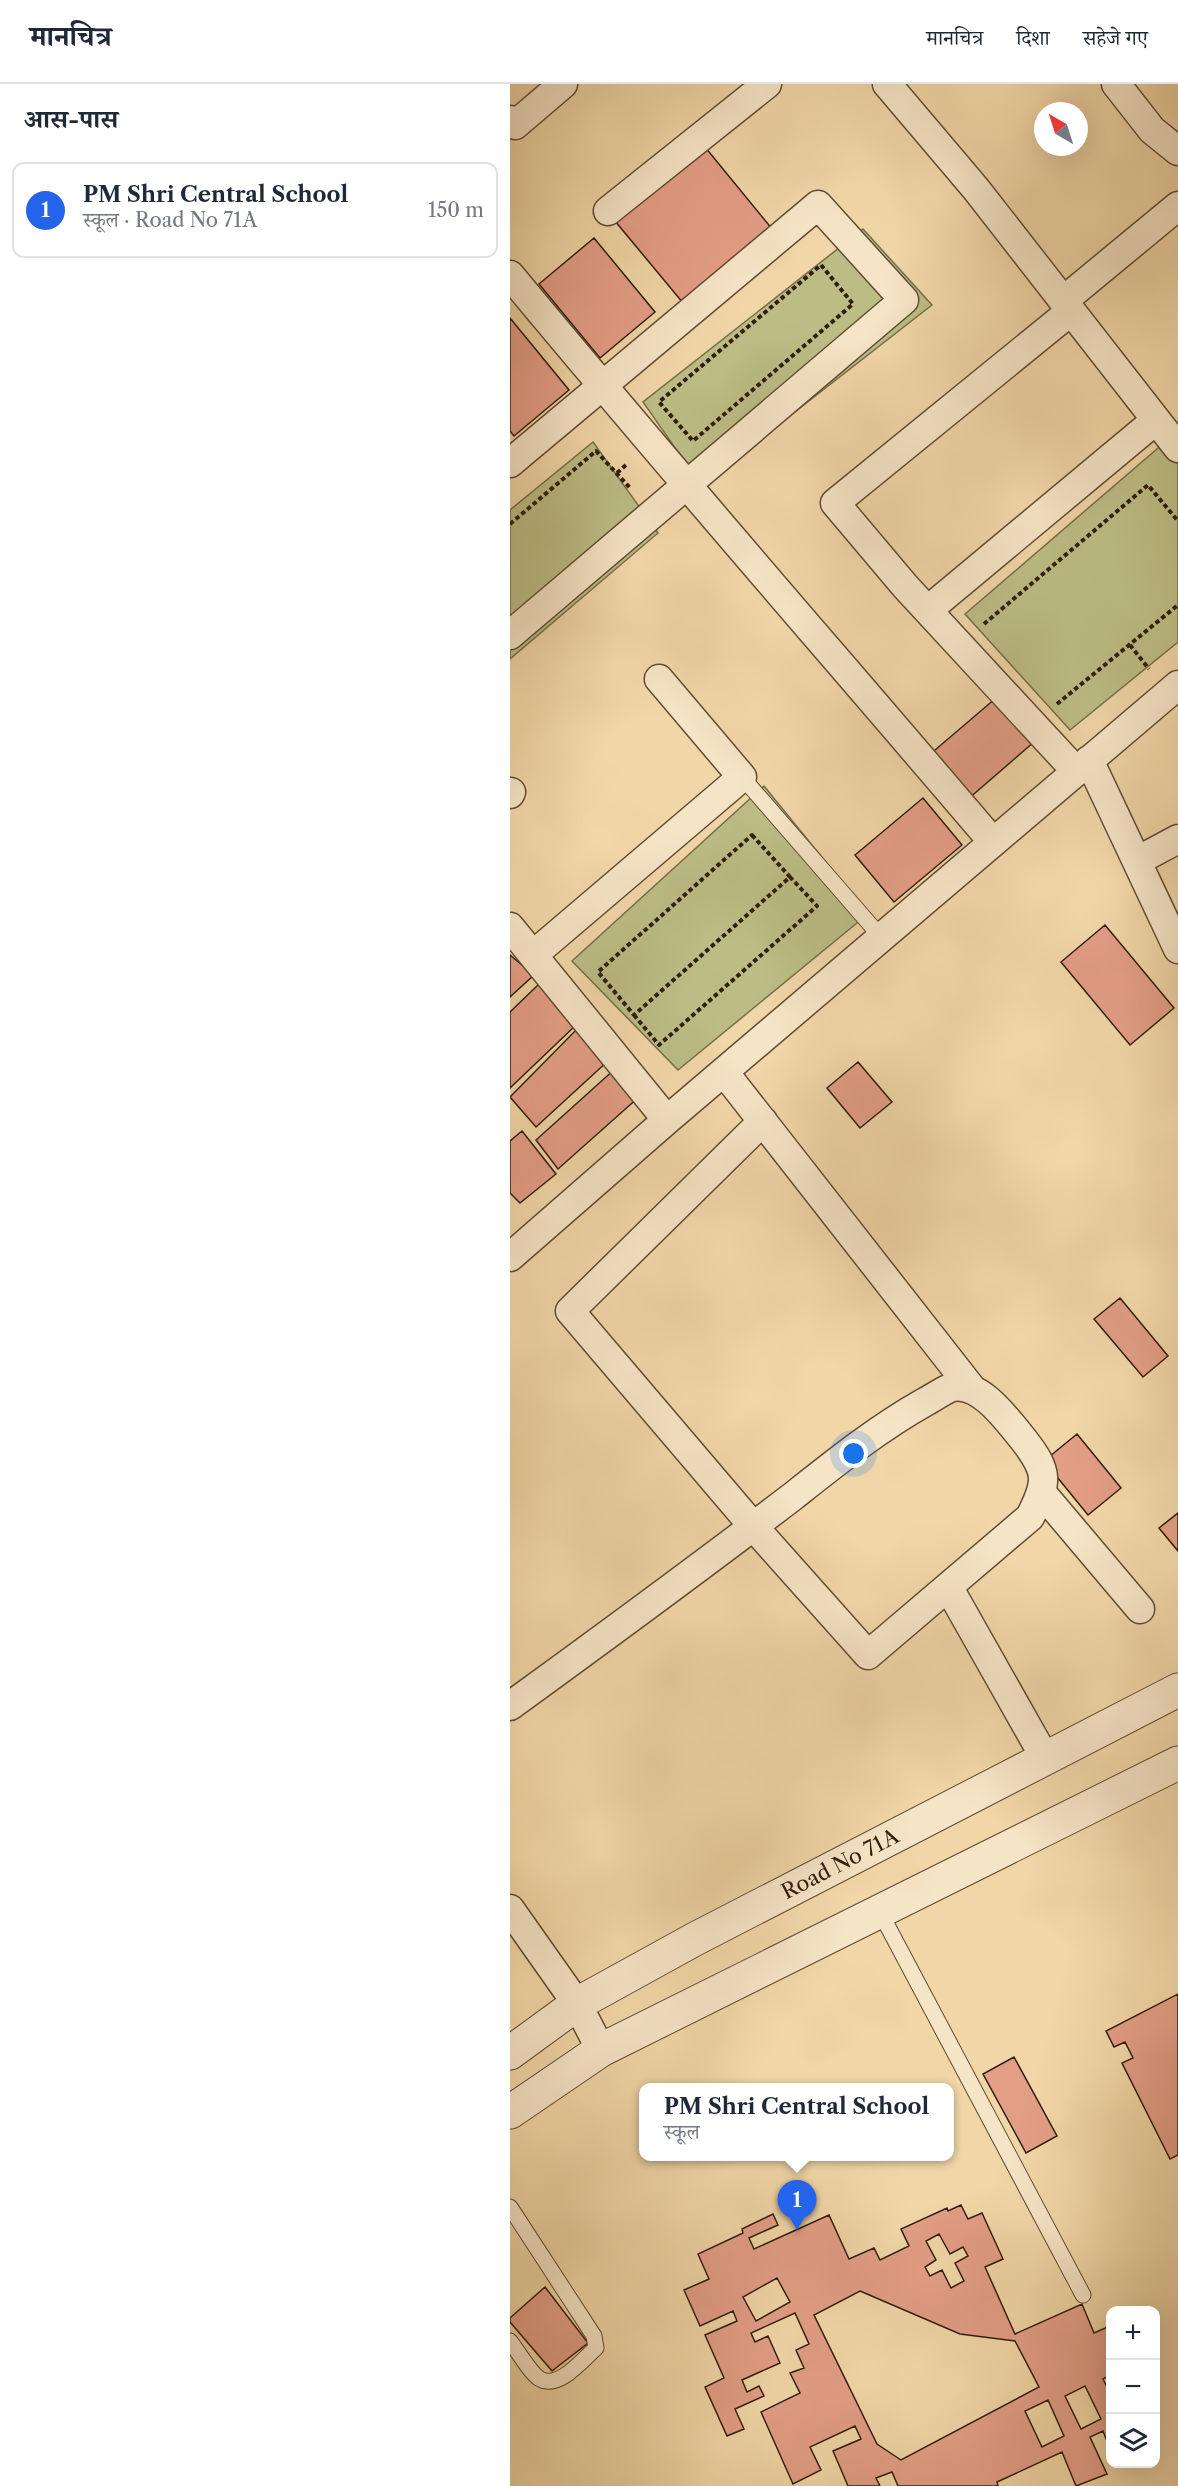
<!DOCTYPE html>
<html lang="hi">
<head>
<meta charset="utf-8">
<style>
  body { margin:0; font-family:"Libre Caslon Text","Noto Serif Devanagari",serif; background:#f2f2f3; color:#1f2937 }
  .controls { position:absolute; right:18px; bottom:18px; display:grid; overflow:hidden; border-radius:12px; box-shadow:0 6px 24px #0002 }
  .controls button { width:54px; height:54px; display:grid; place-items:center; padding:0; border:0; border-bottom:2px solid #e0e1e3; background:#fff; color:#1f2937; font:30px sans-serif }
  .compass { position:absolute; left:524px; top:18px; width:54px; height:54px; border-radius:50%; background:#fff; box-shadow:0 6px 24px #0002; rotate:321deg }
  .you { position:absolute; left:344px; top:1370px; width:21px; height:21px; margin:-15px; border:4px solid #fff; border-radius:50%; background:#1a73e8; box-shadow:0 0 0 9px #1a73e833 }
  .badge { display:grid; place-items:center; width:39px; height:39px; border-radius:50%; background:#2563eb; color:#fff; font-size:20px; font-weight:700 }
  .pin { position:absolute; translate:-50% -50px; filter:drop-shadow(0 2px 3px #0008) }
  .pin::after { content:''; position:absolute; top:32px; width:21px; height:18px; background:inherit; clip-path:polygon(0 0,100% 0,50% 100%) }
  .popup { position:absolute; left:129px; top:1999px; width:315px; height:78px; box-sizing:border-box; display:grid; place-content:center; border-radius:12px; background:#fff; filter:drop-shadow(0 2px 4px #0005); font-size:20px; white-space:nowrap; color:#747a83 }
  .popup b { font-size:22px; color:#1f2937 }
  .popup::after { content:''; position:absolute; left:50%; top:100%; margin-left:-12px; border:12px solid transparent; border-top-color:#fff }
  .list { margin:0; padding:0; list-style:none }
  h2 { display:flex; justify-content:space-between; align-items:center; height:78px; margin:0; padding:0 24px; font-size:26px }
  h2 small { font-size:20px; font-weight:400; color:#747a83 }
  .list li { display:grid; grid-template-columns:39px 1fr auto; gap:18px; align-items:center; box-sizing:border-box; height:96px; margin:0 12px 12px; padding:0 12px; border:2px solid #e0e1e3; border-radius:12px }
  .list b { display:block; font-size:22px; white-space:nowrap }
  .list p { margin:0; font-size:20px; white-space:nowrap; color:#747a83 }
  .list em { font-size:20px; font-style:normal; color:#747a83 }
  .icon { flex:none; width:33px; height:33px; fill:none; stroke:currentColor; stroke-width:2; stroke-linecap:round; stroke-linejoin:round }
  .map { position:relative; flex:none; width:668px; height:2402px; overflow:hidden }
  header { display:flex; align-items:center; gap:36px; box-sizing:border-box; height:84px; padding:0 30px; background:#fff; border-bottom:2px solid #e0e1e3 }
  header strong { font-size:28px }
  nav { display:flex; gap:33px; margin-inline-start:auto; font-size:21px }
  main { display:flex }
  aside { flex:1; background:#fff }
  .map>svg:first-child { display:block }
</style>
</head>
<body>
<header>
<strong>मानचित्र</strong>
<nav><a>मानचित्र</a><a>दिशा</a><a>सहेजे गए</a></nav>
</header>
<main>
<aside>
<h2>आस-पास<small></small></h2>
<ul class="list">
<li><span class="badge">1</span><div><b>PM Shri Central School</b><p>स्कूल · Road No 71A</p></div><em>150 m</em></li>
</ul>
</aside>
<div class="map">
<svg width="668" height="2402" viewBox="0 0 668 2402">
  <rect width="100%" height="100%" fill="#f1d6a7"/>
  <filter id="stains"><feTurbulence type="fractalNoise" baseFrequency=".00333" numOctaves="4"/><feColorMatrix values="0 0 0 0 .2 0 0 0 0 .09 0 0 0 0 .02 0 0 0 .5 -.17"/></filter>
  <radialGradient id="worn" r=".72"><stop offset=".6" stop-color="#630" stop-opacity="0"/><stop offset="1" stop-color="#630" stop-opacity=".3"/></radialGradient>
  <path fill="#bcbd85" stroke="#766e4a" stroke-width="1.5" d="M353,145L422,221L191,401L133,318Z
    M662,352L668,360V558L560,646L455,530Z
    M83,358L148,449L0,575V426Z
    M254,702L358,830L168,986L62,877Z"/>
  <path fill="#e39e86" stroke="#301e0e" stroke-width="1.5" fill-rule="evenodd" d="M195,63L267,151L178,225L105,137Z
    M84,154L145,228L90,274L29,200Z
    M0,234L59,306L4,352L0,347Z
    M486,614L524,658L457,716L418,672Z
    M413,714L452,761L384,818L345,771Z
    M595,841L664,924L620,961L551,878Z
    M0,871L24,891L0,913Z
    M29,900L65,942L0,1004V928Z
    M69,943L99,976L26,1043L0,1013Z
    M348,978L382,1018L350,1044L317,1004Z
    M106,984L130,1012L48,1085L26,1056Z
    M12,1047L46,1090L10,1119L0,1109V1057Z
    M610,1214L658,1272L633,1293L584,1235Z
    M567,1350L611,1404L578,1431L534,1377Z
    M668,1429V1467L649,1444Z
    M668,1910V2071L660,2075L612,1979L623,1974L615,1958L604,1963L596,1947Z
    M504,1973L547,2052L516,2069L473,1990Z
    M451,2121L458,2135L472,2129L493,2175L475,2183L505,2250L572,2220L584,2249L600,2242V2291L593,2295L597,2303L600,2302V2365L593,2347L580,2353L597,2390L566,2402L552,2368L487,2398L488,2402H388L382,2388L366,2394L370,2402H338L323,2367L351,2355L345,2342L300,2363L311,2386L283,2400L251,2328L290,2309L280,2289L294,2284L286,2266L299,2260L285,2229L241,2249L245,2258L258,2252L270,2279L232,2296L237,2308L249,2302L254,2312L225,2325L234,2345L217,2352L195,2303L214,2294L195,2251L227,2237L223,2227L190,2242L174,2206L199,2195L188,2170L233,2149L232,2145L263,2130L268,2141L239,2154L244,2165L319,2131L339,2175L364,2164L370,2176L399,2162L391,2145L437,2124L438,2127ZM429,2150L440,2170L453,2163L458,2172L445,2179L454,2197L441,2204L432,2186L420,2192L415,2183L426,2176L416,2157ZM267,2194L280,2218L246,2237L233,2213ZM350,2207L450,2250L505,2257L529,2303L391,2376L367,2360L304,2231ZM575,2302L591,2335L571,2345L555,2312Z
    M35,2203L78,2259L42,2287L0,2238V2234Z
    M538,2316L554,2352L532,2363L515,2327Z"/>
  <g fill="none" stroke-linecap="round" stroke-linejoin="round">
    <g stroke="#604c34" stroke-width="17">
      <path id="service" d="M232,693L371,853
        M369,1826L573,2211
        M0,2123L84,2252L86,2264C73,2275 49,2306 30,2295C21,2290 7,2266 0,2257"/>
    </g>
    <g stroke="#604c34" stroke-width="31">
      <path id="minor" d="M377,0L466,105L668,364
        M606,0L642,46L668,67
        M0,36L5,41L53,0
        M98,127L257,0
        M0,191C158,382 322,569 483,758
        M553,217L668,122
        M561,227L325,419L395,502L566,687
        M0,379L308,121L394,216L0,551
        M418,526L646,336
        M579,676L668,865
        M0,710L1,708
        M627,777L668,755
        M0,843L157,1036
        M23,871L232,693L149,595
        M214,988L462,1305
        M0,1173L157,1036L668,601
        M532,1409L630,1525
        M439,1504L535,1674
        M0,1622C95,1553 189,1484 282,1413C325,1379 367,1345 415,1318C423,1314 435,1305 443,1303C471,1298 498,1337 513,1355C539,1388 538,1398 520,1433L358,1571L243,1442L60,1227L253,1037
        M0,1825L67,1920L91,1966"/>
    </g>
    <g stroke="#604c34" stroke-width="35">
      <g id="tertiary">
        <path id="s1" d="M0,1969L67,1920L185,1855L668,1606"/>
        <path d="M0,2028L91,1966L668,1679"/>
      </g>
    </g>
    <path stroke="#301e0e" stroke-width="4" stroke-dasharray="4.5 3" stroke-linecap="butt" d="M311,181L343,220L183,357L149,318Z
      M107,389L117,380
      M0,440L86,367L121,405
      M474,540L638,401L668,437
      M620,561L639,585
      M547,620L668,521
      M242,751L280,793L124,931L88,888Z
      M124,931L149,961L307,822L280,793"/>
    <use href="#service" stroke="#f6e4c6" stroke-width="15"/>
    <use href="#minor" stroke="#f6e4c6" stroke-width="28"/>
    <use href="#tertiary" stroke="#f6e4c6" stroke-width="33"/>
  </g>
  <g text-anchor="middle" stroke-width="4.5" stroke-linejoin="round" paint-order="stroke">
    <g font-size="21" fill="#301e0e" stroke="#f6e4c6">
      <text dy="7" stroke="none"><textPath href="#s1" startOffset="381">Road No 71A</textPath></text>
    </g>
  </g>
  <rect width="100%" height="100%" filter="url(#stains)"/>
  <rect width="100%" height="100%" fill="url(#worn)"/>
</svg>
<div class="controls">
<button>+</button>
<button>−</button>
<button><svg class="icon" aria-label="layers" viewBox="0 0 24 24"><path d="M12 4l9 5-9 5-9-5zM3 14l9 5 9-5"/></svg></button>
</div>
<svg class="compass" viewBox="-18 -18 36 36"><path d="M0-13l5 13h-10z" fill="#e53935"/><path d="M0 13l5-13h-10z" fill="#747a83"/></svg>
<div class="you"></div>
<div class="pin badge" style="left:287px;top:2146px">1</div>
<div class="popup"><b>PM Shri Central School</b>स्कूल</div>
</div>
</main>
</body>
</html>
